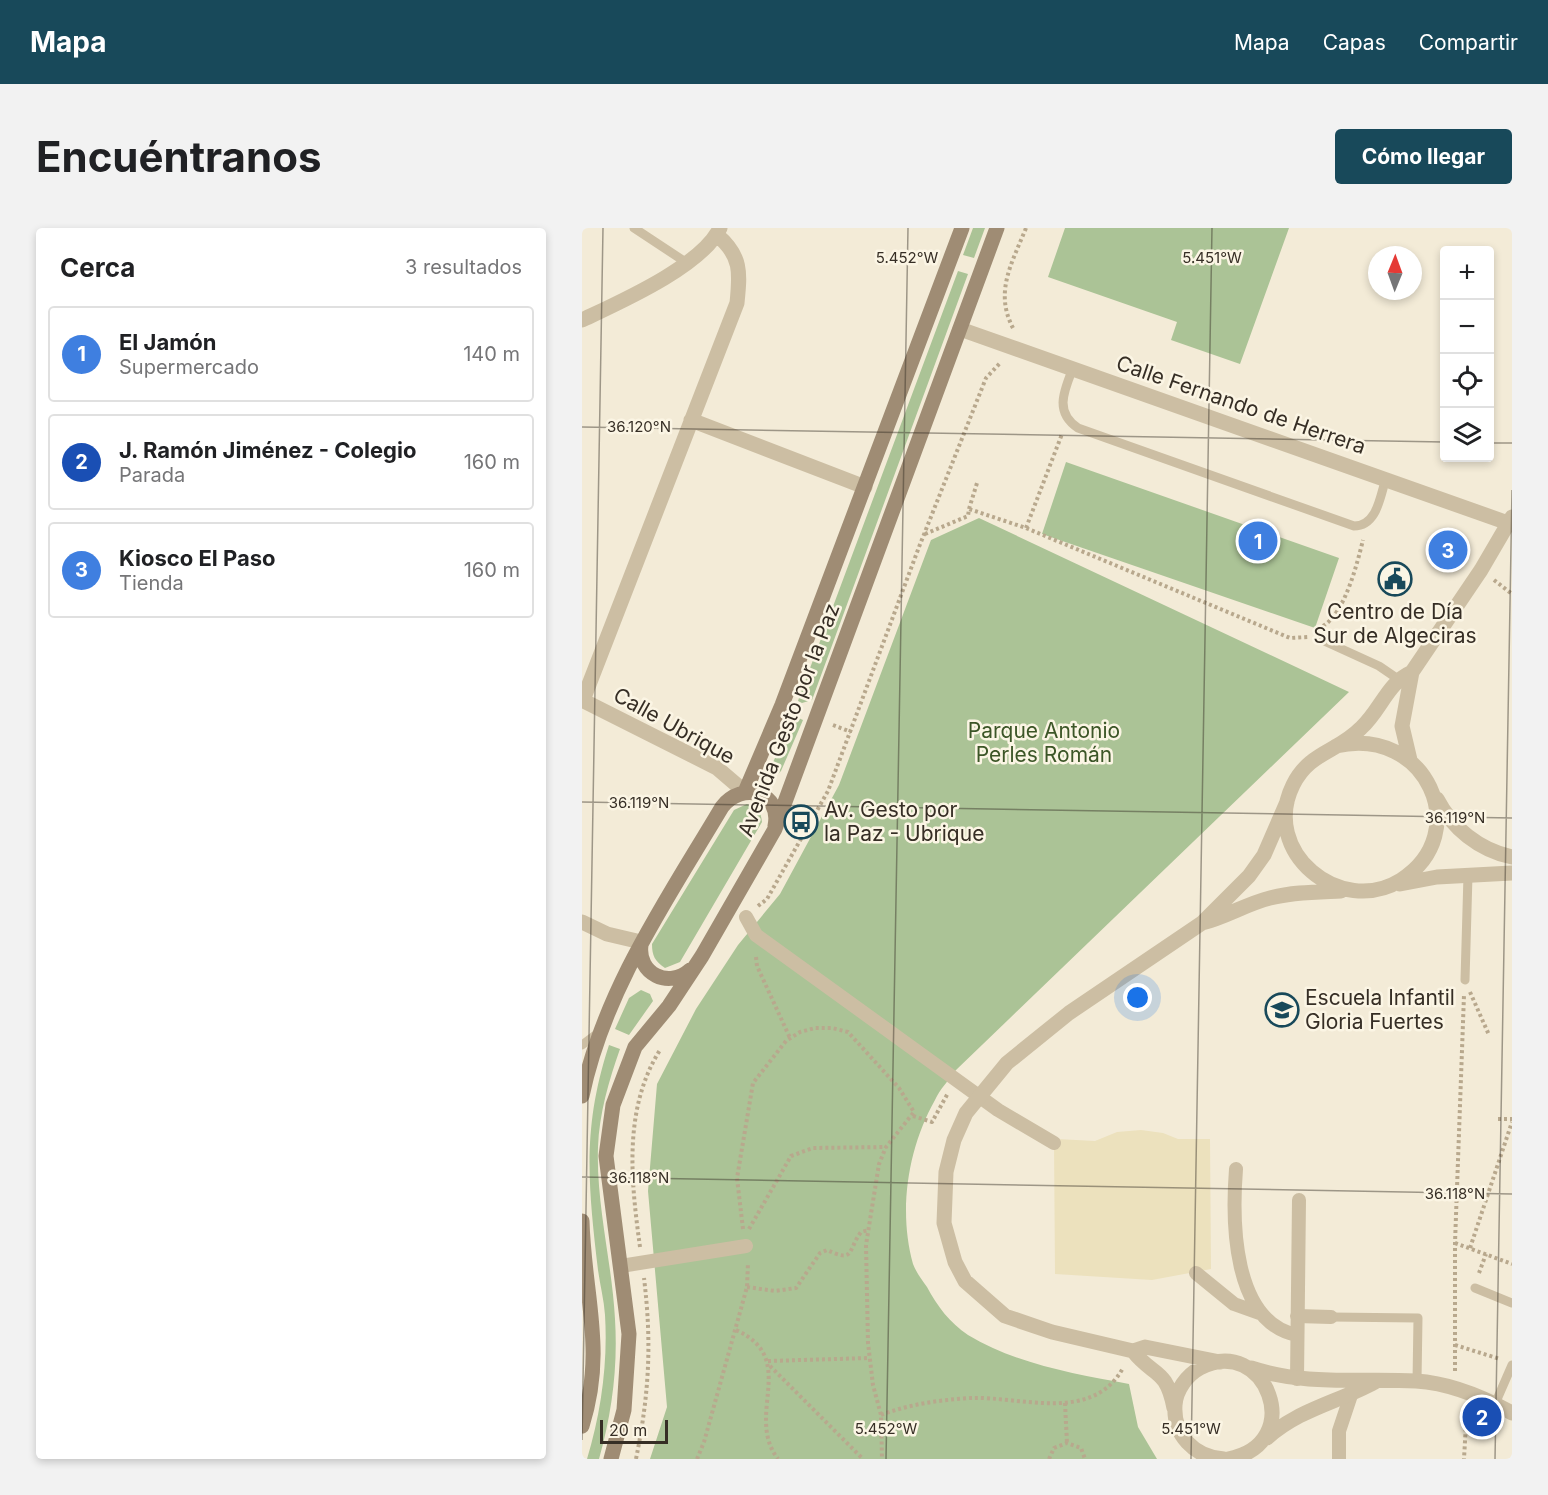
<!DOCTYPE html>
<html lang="es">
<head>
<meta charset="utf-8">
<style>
  body { margin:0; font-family:Inter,sans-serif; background:#f2f2f2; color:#202124 }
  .controls { position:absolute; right:18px; top:18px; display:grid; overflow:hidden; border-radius:6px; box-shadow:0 3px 9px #0003 }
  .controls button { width:54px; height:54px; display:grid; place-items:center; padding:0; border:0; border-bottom:2px solid #e0e0e0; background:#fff; color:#202124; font:30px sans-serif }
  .compass { position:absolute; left:786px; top:18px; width:54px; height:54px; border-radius:50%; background:#fff; box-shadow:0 3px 9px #0003; rotate:1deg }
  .scale { position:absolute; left:18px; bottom:15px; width:68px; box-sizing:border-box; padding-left:6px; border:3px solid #362e25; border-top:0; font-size:16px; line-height:21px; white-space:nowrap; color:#362e25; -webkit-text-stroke:4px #fbf5e4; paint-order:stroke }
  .you { position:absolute; left:556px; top:770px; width:21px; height:21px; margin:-15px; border:4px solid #fff; border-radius:50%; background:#1a73e8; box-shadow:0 0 0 9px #1a73e833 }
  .badge { display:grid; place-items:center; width:39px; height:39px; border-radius:50%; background:#18495a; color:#fff; font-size:20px; font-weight:700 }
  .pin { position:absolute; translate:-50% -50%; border:3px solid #fff; box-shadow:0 2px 6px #0006 }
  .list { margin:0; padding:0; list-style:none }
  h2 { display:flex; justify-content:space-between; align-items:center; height:78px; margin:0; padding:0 24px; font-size:26px }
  h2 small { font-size:20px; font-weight:400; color:#757577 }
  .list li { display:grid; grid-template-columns:39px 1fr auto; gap:18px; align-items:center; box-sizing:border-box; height:96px; margin:0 12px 12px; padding:0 12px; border:2px solid #e0e0e0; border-radius:6px }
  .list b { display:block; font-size:22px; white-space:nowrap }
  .list p { margin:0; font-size:20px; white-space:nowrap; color:#757577 }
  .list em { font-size:20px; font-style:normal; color:#757577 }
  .icon { flex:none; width:33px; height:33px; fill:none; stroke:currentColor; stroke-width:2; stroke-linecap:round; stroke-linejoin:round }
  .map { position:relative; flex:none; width:930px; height:1231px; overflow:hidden; border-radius:6px }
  header { display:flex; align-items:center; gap:36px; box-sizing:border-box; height:84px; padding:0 30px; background:#18495a; color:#fff }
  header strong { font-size:28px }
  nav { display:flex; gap:33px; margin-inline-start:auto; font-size:21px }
  .intro { display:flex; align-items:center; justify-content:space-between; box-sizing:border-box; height:144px; padding:0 36px }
  h1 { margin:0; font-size:42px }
  .button { padding:15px 27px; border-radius:6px; background:#18495a; color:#fff; font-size:21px; font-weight:700 }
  main { display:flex; gap:36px; padding:0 36px }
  aside { flex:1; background:#fff; border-radius:6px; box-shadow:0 3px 9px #0003 }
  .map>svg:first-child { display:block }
</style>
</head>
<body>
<header>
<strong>Mapa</strong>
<nav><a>Mapa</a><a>Capas</a><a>Compartir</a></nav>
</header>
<div class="intro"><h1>Encuéntranos</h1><a class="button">Cómo llegar</a></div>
<main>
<aside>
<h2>Cerca<small>3 resultados</small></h2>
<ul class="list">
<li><span class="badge" style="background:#3f7fe0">1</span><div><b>El Jamón</b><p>Supermercado</p></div><em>140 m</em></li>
<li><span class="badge" style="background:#1a4fb4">2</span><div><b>J. Ramón Jiménez - Colegio</b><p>Parada</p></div><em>160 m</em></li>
<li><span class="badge" style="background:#3f7fe0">3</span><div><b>Kiosco El Paso</b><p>Tienda</p></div><em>160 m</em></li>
</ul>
</aside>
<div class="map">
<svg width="930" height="1231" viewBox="0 0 930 1231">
  <rect width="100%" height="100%" fill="#f3ebd7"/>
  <path fill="#abc396" d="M391,0H403L392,30L381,27Z
    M483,0H707L658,136L589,112L595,94L466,49Z
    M376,43L386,46L230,472L220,475L216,473L218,467Z
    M484,234L757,330L733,400L460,306Z
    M397,290L767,464L374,842C367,852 358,861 353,872C326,920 316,982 331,1036C334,1044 340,1052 345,1059C355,1078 368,1095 386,1107C434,1136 493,1146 547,1156L556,1199L575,1231H68L85,1179L66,963L75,856L114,781L156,717L198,666L257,557L349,312Z
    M212,488L221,492L199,543L196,546H189L188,541Z
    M165,576C175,580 179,583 180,594L98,734L83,740C73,733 70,728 70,716L152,582Z
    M59,762L68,766L71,773L47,807L33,801L47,770Z
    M27,817L38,821C27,852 17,886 16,919C14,977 30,1034 33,1091C36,1139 30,1185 17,1231H5C19,1185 26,1135 23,1087C22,1072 18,1057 16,1042C6,956 0,900 27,817Z"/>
  <path fill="#ece1bd" d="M559,902L581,905L596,911H628L629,1041L570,1052L473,1046L472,915L475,911L513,913L535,904Z"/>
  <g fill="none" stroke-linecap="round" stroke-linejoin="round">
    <path stroke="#b8a88d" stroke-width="4" stroke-dasharray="3 3" stroke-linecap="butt" d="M431,100C412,64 430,35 444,0
      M387,281L395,255
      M444,300L480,206
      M343,306L386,288L387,281L444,300L708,410L726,409
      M912,352L930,366
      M741,398C763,385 775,336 781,312
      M251,497L269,504
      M176,678L185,671L246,563L337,319L404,150L419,134
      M174,729L175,738L208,810
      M888,764L907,807
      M331,888L350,894L366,865
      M916,891H930
      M161,1001L155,950L171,855L204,813L218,804L233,800H250L266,804L317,860L332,884L304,919L297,936L284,1017L286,1115L291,1157L299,1187L300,1231
      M167,1001L209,928L231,920L304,919
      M873,1015L930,1036
      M58,1019C49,953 41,881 78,822
      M888,1020L930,894
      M897,1045L904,1026
      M165,1059L193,1063L214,1060L238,1025L245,1022C273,1035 265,1023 279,1004L287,1002
      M154,1102C218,1131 162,1187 196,1231
      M873,1117L918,1131
      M186,1133L288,1130
      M188,1138L281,1231
      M873,1143V1015L882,767
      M483,1175L485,1215
      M880,1183L884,1195L882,1231
      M299,1187C328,1176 357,1172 389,1170C438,1168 510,1196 541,1140
      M54,1231C67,1166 70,1116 62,1050
      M115,1231L122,1214L165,1059L166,1035
      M467,1231L472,1220L485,1215L499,1220L503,1231"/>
    <path stroke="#ccbea3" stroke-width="9" d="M52,0L105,35
      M491,140C482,163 472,184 496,200L772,298C795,298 798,269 804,250
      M740,412L797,438L816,451
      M883,752L886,647
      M0,817L16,805
      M893,1060L930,1075
      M749,1089L836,1090L835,1153
      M913,1176L930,1137"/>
    <path stroke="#ccbea3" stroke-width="14" d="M164,689L174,707L416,882L472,915
      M654,941C650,992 650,1094 715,1107
      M39,1038L164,1018
      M614,1045L652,1076L680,1086
      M715,1088L749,1089
      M715,1151L717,972
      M757,1231V1203L769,1167"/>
    <path stroke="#ccbea3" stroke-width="15" d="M0,92C38,74 120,38 138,0
      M378,101L926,295
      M109,192L283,259
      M0,472L135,540L163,564
      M1,472L155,75C158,45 160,28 135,7
      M754,518C844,497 893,605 819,652C758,690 678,623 711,557C727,524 756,524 779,500C799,482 805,455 830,444
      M828,532L820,498L830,444L899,342L930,289
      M855,571C870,600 897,622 930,629
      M818,656L855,649L930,645
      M0,694L25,706L59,714
      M620,695C644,689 664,676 688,670C710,664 736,664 759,663
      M551,1123C571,1149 584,1139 592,1180
      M638,1134L563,1119L551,1123L470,1104L423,1088L383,1053L373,1034L362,995L364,944L372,912L384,885L425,835L487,785L620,695L667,648L682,627L705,574
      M669,1140C724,1158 778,1150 834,1153C868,1155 901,1169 930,1185
      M685,1210C717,1181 757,1174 793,1154
      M642,1231C612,1229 591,1207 593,1177C594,1162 605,1147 618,1140C683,1105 727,1216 646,1231"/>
    <path stroke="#9f8c74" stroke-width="15" d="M163,564L200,477L380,0
      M59,717C55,746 87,761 108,742
      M0,868C22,762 86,670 140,579C160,553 200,564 193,598
      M0,993C2,1068 24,1122 0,1198
      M29,1231L42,1182L47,1106L24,928L31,877L53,819L87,778L120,728L193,601L415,0"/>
  </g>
  <path fill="none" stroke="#362e25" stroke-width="1.5" stroke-opacity="0.45" d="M0,199L862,214M908,215H930M0,574L930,590M0,949L930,966M0,1212L21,0M304,1231L326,0M609,1231L630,0M913,1231L930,262"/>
  <defs>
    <g id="civic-ring" transform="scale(1.725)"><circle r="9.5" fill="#fbf5e4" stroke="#18495a" stroke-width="1.5"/><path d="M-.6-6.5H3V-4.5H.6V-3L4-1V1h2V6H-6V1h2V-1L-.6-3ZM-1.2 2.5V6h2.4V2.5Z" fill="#18495a"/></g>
    <g id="bus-ring" transform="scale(1.725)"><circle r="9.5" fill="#fbf5e4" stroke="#18495a" stroke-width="1.5"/><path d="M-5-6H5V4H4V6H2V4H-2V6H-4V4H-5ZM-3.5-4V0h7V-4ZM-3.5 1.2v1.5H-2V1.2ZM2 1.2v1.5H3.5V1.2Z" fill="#18495a"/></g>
    <g id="school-ring" transform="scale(1.725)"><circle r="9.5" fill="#fbf5e4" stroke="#18495a" stroke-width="1.5"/><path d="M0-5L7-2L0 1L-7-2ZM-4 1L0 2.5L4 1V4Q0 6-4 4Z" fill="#18495a"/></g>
  </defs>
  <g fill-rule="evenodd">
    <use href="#civic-ring" x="813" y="351"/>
    <use href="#bus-ring" x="219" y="594"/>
    <use href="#school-ring" x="700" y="782"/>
  </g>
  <g text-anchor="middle" stroke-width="5" stroke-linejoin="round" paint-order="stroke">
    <g font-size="21" fill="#362e25" stroke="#fbf5e4">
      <text transform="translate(659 177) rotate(19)" y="7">Calle Fernando de Herrera</text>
      <text transform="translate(207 492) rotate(-69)" y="7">Avenida Gesto por la Paz</text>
      <text transform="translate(92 498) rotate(29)" y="7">Calle Ubrique</text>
    </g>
    <g font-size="21" fill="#362e25" stroke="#fbf5e4" text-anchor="start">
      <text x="813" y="391" text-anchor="middle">Centro de Día<tspan x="813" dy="24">Sur de Algeciras</tspan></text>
      <text x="242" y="589">Av. Gesto por<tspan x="242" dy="24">la Paz - Ubrique</tspan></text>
      <text x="723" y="777">Escuela Infantil<tspan x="723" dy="24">Gloria Fuertes</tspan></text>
    </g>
    <g font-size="21" fill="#3c5627" stroke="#fbf5e4">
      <text x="462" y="510">Parque Antonio<tspan x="462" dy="24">Perles Román</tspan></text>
    </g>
  </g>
  <g font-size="15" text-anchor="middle" fill="#362e25" stroke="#fbf5e4" stroke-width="5" stroke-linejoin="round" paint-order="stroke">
    <text x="325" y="35">5.452°W</text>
    <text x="630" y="35">5.451°W</text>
    <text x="57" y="204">36.120°N</text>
    <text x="57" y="580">36.119°N</text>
    <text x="873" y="595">36.119°N</text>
    <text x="57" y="955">36.118°N</text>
    <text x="873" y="971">36.118°N</text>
    <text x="304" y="1206">5.452°W</text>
    <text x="609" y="1206">5.451°W</text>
  </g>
</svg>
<div class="controls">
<button>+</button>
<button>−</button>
<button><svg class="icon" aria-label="locate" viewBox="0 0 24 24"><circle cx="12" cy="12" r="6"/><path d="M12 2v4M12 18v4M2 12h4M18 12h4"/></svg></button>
<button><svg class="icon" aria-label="layers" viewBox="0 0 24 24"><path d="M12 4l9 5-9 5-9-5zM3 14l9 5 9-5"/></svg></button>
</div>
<svg class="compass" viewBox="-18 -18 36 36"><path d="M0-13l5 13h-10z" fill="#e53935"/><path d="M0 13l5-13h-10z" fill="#757577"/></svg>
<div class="scale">20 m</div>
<div class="you"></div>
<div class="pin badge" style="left:676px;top:313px;background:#3f7fe0">1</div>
<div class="pin badge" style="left:900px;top:1189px;background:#1a4fb4">2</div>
<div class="pin badge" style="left:866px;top:322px;background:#3f7fe0">3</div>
</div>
</main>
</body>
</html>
